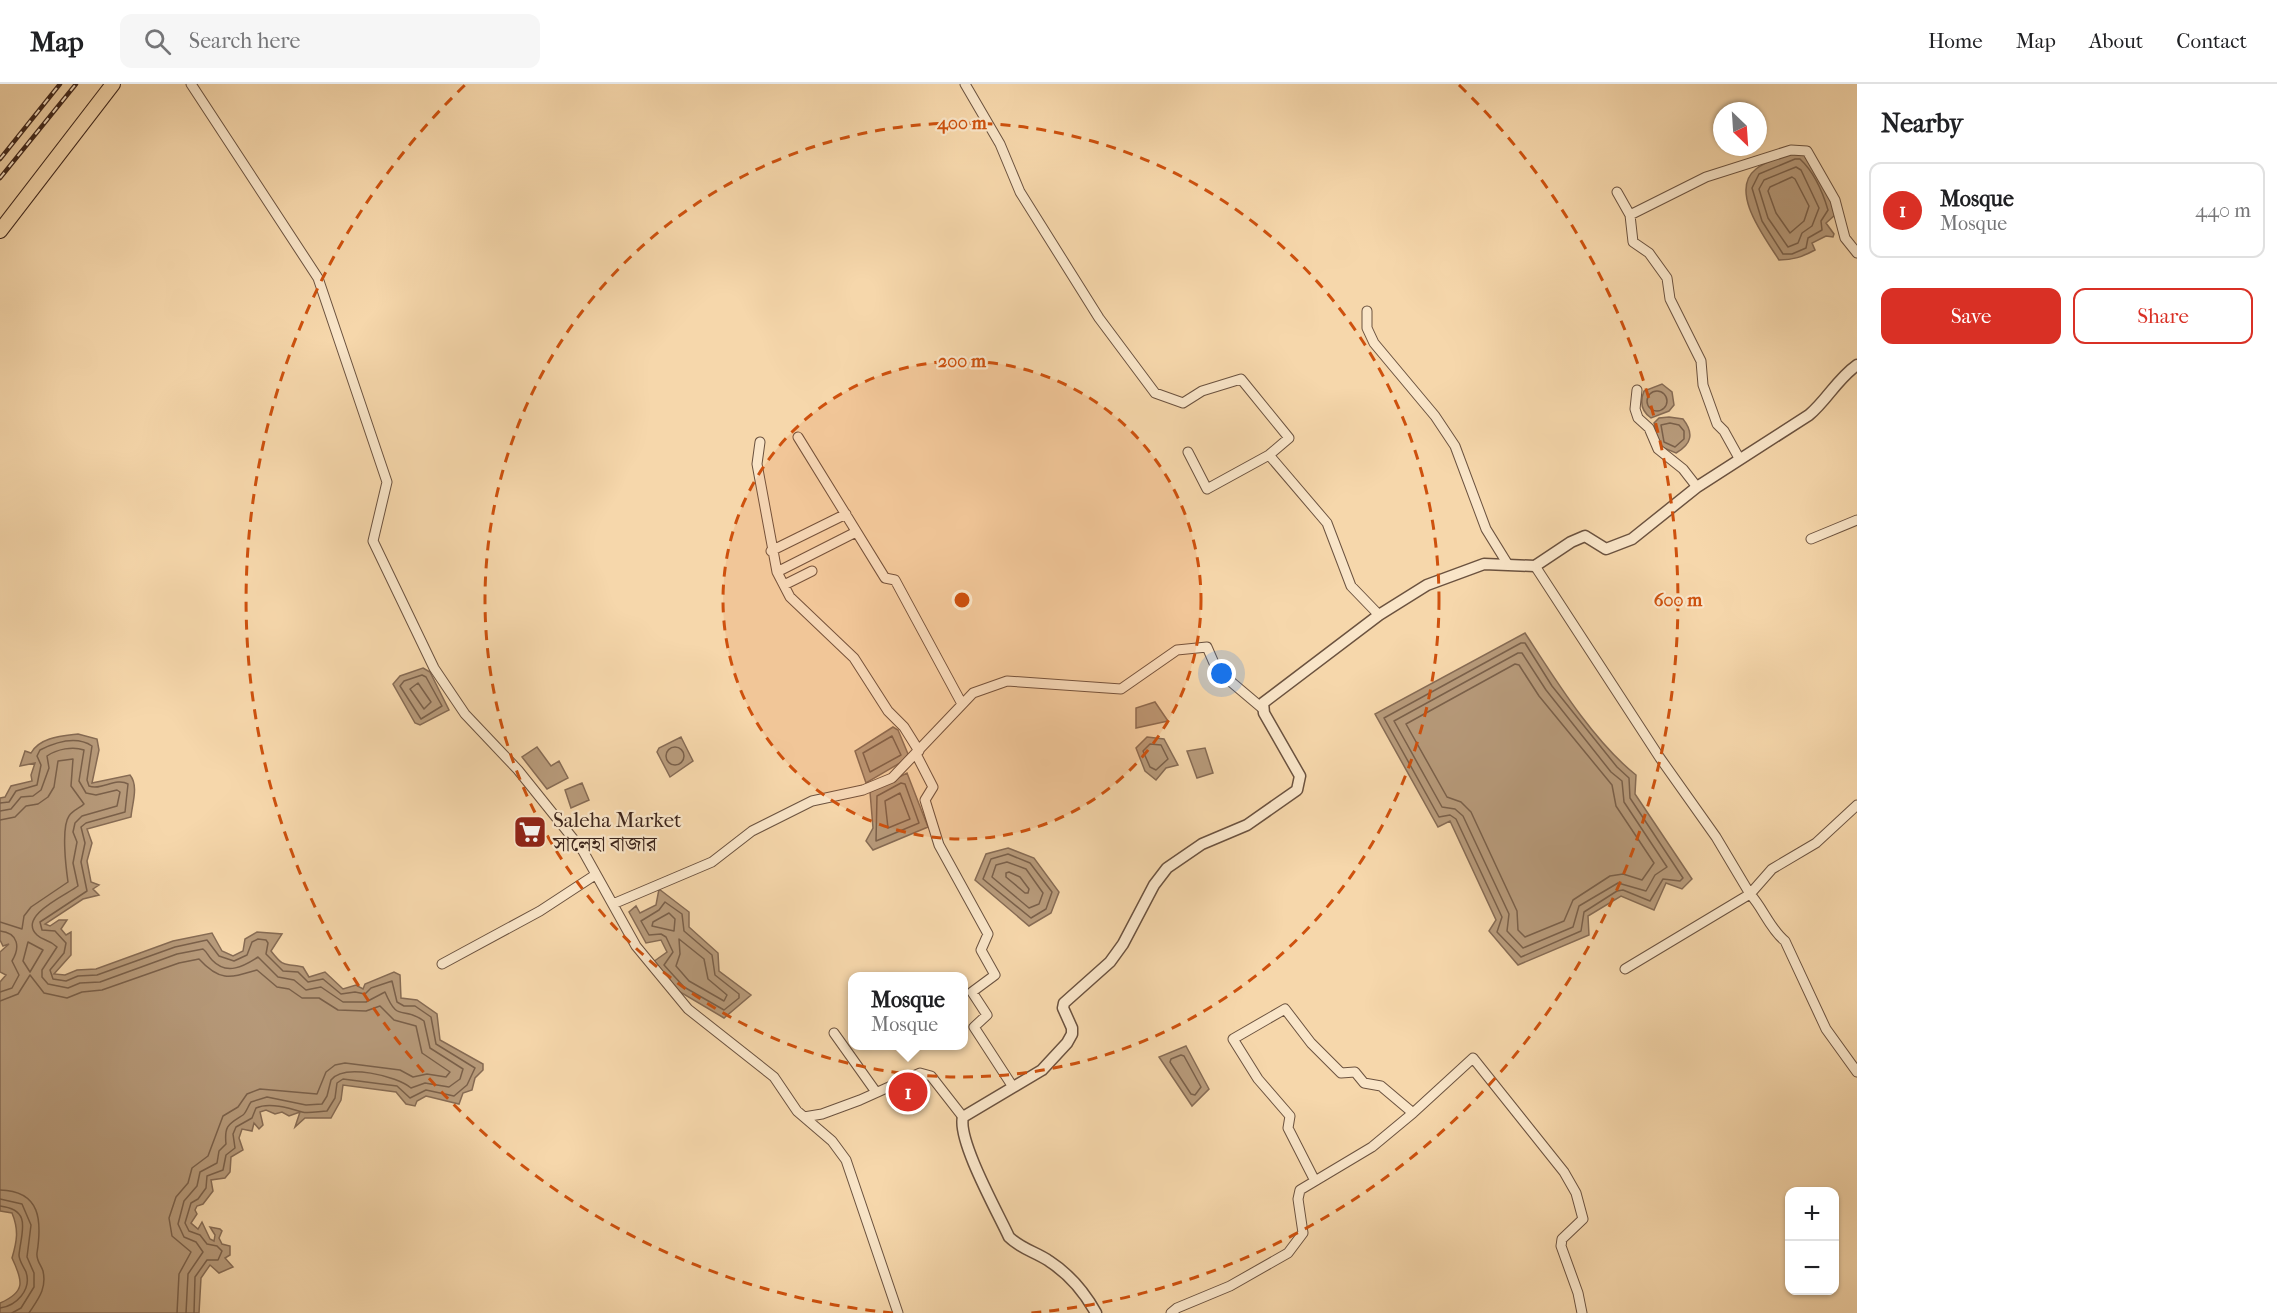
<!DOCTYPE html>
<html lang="en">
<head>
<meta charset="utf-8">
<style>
  body { margin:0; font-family:"IM FELL French Canon","Noto Serif Bengali",serif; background:#f6f6f6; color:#202124 }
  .controls { position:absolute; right:18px; bottom:18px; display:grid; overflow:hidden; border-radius:12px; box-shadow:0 2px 4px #0004 }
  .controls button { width:54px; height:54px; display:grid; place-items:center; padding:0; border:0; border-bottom:2px solid #e0e0e0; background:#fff; color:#202124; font:30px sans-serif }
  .compass { position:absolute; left:1713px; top:18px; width:54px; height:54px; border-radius:50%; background:#fff; box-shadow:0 2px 4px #0004; rotate:155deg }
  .you { position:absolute; left:1222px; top:590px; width:21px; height:21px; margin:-15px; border:4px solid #fff; border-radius:50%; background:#1a73e8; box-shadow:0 0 0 9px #1a73e833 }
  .badge { display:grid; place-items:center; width:39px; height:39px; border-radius:50%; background:#d93025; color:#fff; font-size:20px; font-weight:700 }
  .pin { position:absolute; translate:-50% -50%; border:3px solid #fff; box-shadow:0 2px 6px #0006 }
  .popup { position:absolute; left:848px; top:888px; width:120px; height:78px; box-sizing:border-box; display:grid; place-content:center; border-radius:12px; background:#fff; filter:drop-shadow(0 2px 4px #0005); font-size:20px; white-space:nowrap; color:#757577 }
  .popup b { font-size:22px; color:#202124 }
  .popup::after { content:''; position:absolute; left:50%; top:100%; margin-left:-12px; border:12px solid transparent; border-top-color:#fff }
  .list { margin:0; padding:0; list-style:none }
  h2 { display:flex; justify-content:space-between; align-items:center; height:78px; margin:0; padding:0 24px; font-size:26px }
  h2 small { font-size:20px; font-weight:400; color:#757577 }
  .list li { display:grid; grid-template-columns:39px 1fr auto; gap:18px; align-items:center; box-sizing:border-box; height:96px; margin:0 12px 12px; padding:0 12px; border:2px solid #e0e0e0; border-radius:12px }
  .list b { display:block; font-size:22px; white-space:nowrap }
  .list p { margin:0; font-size:20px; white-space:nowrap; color:#757577 }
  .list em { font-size:20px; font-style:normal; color:#757577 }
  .actions { display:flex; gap:12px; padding:18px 24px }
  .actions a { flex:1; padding:14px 0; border:2px solid #d93025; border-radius:12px; text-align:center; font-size:21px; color:#d93025 }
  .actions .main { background:#d93025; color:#fff }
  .icon { flex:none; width:33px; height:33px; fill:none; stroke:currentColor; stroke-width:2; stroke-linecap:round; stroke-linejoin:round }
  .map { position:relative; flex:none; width:1857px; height:1229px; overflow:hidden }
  header { display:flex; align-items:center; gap:36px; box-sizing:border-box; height:84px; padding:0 30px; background:#fff; border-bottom:2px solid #e0e0e0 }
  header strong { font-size:28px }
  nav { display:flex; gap:33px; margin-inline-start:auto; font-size:21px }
  .search { width:420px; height:54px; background:#f6f6f6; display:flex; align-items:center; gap:15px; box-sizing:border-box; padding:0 21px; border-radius:12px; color:#757577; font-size:22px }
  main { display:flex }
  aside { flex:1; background:#fff }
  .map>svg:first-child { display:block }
</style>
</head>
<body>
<header>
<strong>Map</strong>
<div class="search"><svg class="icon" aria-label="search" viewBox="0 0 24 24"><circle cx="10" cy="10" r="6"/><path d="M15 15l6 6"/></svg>Search here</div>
<nav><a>Home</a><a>Map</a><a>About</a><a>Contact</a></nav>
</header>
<main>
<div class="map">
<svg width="1857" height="1229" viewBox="0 0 1857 1229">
  <rect width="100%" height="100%" fill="#f6d7ab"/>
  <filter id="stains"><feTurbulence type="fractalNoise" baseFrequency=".00333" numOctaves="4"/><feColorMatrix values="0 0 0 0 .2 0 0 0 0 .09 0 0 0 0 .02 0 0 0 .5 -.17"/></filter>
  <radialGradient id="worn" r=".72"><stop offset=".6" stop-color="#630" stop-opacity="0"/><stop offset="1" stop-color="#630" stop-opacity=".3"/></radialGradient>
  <path fill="#b79a7a" stroke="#866b54" stroke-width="1.5" d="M1794,69H1803C1820,85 1829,108 1835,131L1826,139L1834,150L1833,153L1826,152L1812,159L1815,166C1802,173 1793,176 1779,176C1766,155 1728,107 1756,85C1766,77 1782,73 1794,69Z
    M1662,300L1672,308L1674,321L1669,327L1651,334C1641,327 1640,317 1644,307Z
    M1669,333L1683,335C1694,349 1692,360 1676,369L1659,362L1654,339L1659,334Z
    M1525,549C1555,595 1593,657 1636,691L1635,710L1692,795L1682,805L1666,799L1654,826L1621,812L1588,832L1589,851L1518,881L1489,847L1496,836L1450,737L1438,743L1375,630Z
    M423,584L430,588L449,626L420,641L415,639L393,600L400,592Z
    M1155,618L1168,637L1136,644V624Z
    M893,643L898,646L908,670L905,676L866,699L855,667Z
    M78,650L97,655L99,666L92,699L130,691C139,702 132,720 131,733L87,745L92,759L87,777L91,798L99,801L93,805L99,811L83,815L45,840L50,842L59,836H67L61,845L66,851L71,848V871L54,890L65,891L77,886L96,885L173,857L212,849L222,867L233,872L243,867L245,855L257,848L282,850L271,867C286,886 283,878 303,883L309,893L325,888L343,905L356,901L363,905L365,900L394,888L400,891L401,914L417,916L437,930L440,956L483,980V986L475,994L472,1006L463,1009L459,1020L426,1012L417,1017L415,1022L406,1020L396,1008L343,1001L341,1016L331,1034H305L295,1043L300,1028L289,1032L282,1028L275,1030L266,1026L260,1028L263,1041L259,1045L254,1039L252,1047L242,1045L239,1054L243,1066L231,1073L230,1088L225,1094L211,1096L213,1107L203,1120L197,1122L195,1126L197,1130L191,1139L198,1145L202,1138L210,1155L214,1157L215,1151L210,1143L220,1145L222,1147L219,1154L222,1160L230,1162V1171L225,1174L233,1183L219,1189L210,1181L201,1194L199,1229H0V1219C26,1208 23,1197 12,1174C17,1157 19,1146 12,1129L0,1127V898L6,891L0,888V868L9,860L3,862L0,856V714L5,713L11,702L32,697L31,691L35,679L20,682L25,667L31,669C40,653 62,652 78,650Z
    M681,653L693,677L670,693L657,668L659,664Z
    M1147,653L1164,655L1178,681L1166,684L1156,696L1145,687L1136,664Z
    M537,663L551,682L559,677L568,694L547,705L522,673Z
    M1205,664L1213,689L1197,694L1187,667Z
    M907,689L928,743L873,766L866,757L873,744L870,708Z
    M582,699L589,716L571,724L565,706Z
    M1008,764L1034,774L1059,808L1051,829L1029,842L975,796L986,770Z
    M659,805L689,828V843L718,869L719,887L751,911L724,934L680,908L653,878L667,868L661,856L646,859L629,828L636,822L640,829L656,821Z
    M1186,962L1209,1005L1192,1022L1159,973Z"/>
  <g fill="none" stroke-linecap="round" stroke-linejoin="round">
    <path stroke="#7a604a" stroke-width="1.5" d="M1795,75H1800C1814,88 1823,109 1828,126L1821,137L1822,146L1808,154L1806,164L1792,170H1783L1762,137L1752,104L1759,90Z
      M1796,83L1801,86L1819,124L1812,142L1802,149L1798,159L1788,163L1768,134L1759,105L1764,96Z
      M1792,93L1795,95L1809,122L1804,137L1790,149L1776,129L1768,107L1770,103Z
      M1647 317a10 10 0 1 1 20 0a10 10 0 1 1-20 0Z
      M1670,339L1679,341L1684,347V355L1675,363L1664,358L1661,341Z
      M1521,559H1525L1552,602L1617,683L1629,694L1630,714L1683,794L1680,797L1663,795L1650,817L1623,806L1617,807L1584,828L1581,847L1521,873L1497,848L1502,833L1456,735L1450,731L1439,733L1384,634Z
      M1518,569H1522L1546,606L1611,688L1622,697L1624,718L1667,783L1655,791L1646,807L1618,799L1579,822L1573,843L1523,864L1507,847L1509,830L1463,732L1455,725L1442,723L1394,637Z
      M1515,580L1519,581L1539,612L1612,701L1616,722L1654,779L1642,796L1623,790L1610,792L1573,816L1564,837L1525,853L1518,846L1517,827L1471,728L1461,718L1447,713L1406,640Z
      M422,591L426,593L442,622L421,635L400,602L404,597Z
      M418,599L431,618L424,625L410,605Z
      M892,652L901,671L870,688L863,669Z
      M1150,660L1161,661L1168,675L1156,686L1150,683L1143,667Z
      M666 672a9 9 0 1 1 18 0a9 9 0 1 1-18 0Z
      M901,699L905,700L919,739L876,757L877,712Z
      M900,709L910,735L888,744L885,717Z
      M0,719L9,718L16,707L37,701L41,681L37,672L40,666C56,658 77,652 92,662L87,696L89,702C101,707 116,693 128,700L125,728L86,739L81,743L85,759L81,778L87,807L40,838L42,846L55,847L66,859L64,869L50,886L53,895L66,897L78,892L97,891L175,863L207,856L219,872L234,877L247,871L252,858L258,855L266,856L268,859L266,870L283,887L298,888L308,898L323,895L341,910L355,908L365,910L371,904L392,897L397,918L404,922H415L431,933L436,960L475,984L467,1001L454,1012L426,1006L410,1014L397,1002L343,995L337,999L335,1014L327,1027C320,1027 309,1030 302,1028C289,1024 269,1018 256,1024L252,1034L236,1043L233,1050L235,1064L226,1071L223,1086L207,1092L206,1104L198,1115L191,1119L185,1139L189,1147L200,1151L207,1160L217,1162L222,1167L218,1176H207L195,1193L194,1229
      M0,727L11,725L21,713L33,712L41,706L49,684L47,672C57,665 73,662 84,666L79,697L86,709L96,711L117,706L120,708L117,722L82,732L75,739L73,748L77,758L73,779L78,802C66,811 17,832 37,851C43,857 49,855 57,863L42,886V893L48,900L68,904L80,899L100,898L177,870L203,865C207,868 208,872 212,876C227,892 244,882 258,873L278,893L294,896L306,906L321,903L343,918H366L385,908C399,941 401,920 424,937L430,964L463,985L460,995L449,1003L425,999L411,1004C397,992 344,979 331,996L327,1012L322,1020L306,1021L267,1013L251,1018C248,1022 246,1029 243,1031C229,1040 224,1041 226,1060L219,1067L217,1079L200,1088L197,1102L184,1117L178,1140L184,1153L196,1158L203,1168L188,1190L186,1229
      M0,736L15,733L26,722L38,720L48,713L54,703L58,677L73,675L71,702L84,720C80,724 73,726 69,732C61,743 66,784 68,798L31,823L24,832L22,845L0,838
      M1008,770L1030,779L1052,808L1046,825L1031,834L983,795L991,775Z
      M1007,778L1026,785L1043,809L1039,820L1029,824L992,793L996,781Z
      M1009,788L1020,793L1029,805L1028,809H1025L1006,793V789Z
      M665,818L682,830L684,847L712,871L715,891L739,910V914L724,926L684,903L664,881L673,868L666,853L661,850L649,851L641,837L659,826Z
      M669,829L675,835L674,847L652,842L653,838Z
      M0,847C19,849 20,864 12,877L19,891L12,904L0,908
      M679,855L704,875L708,895L727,911L724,917L689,897L676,882L680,870Z
      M28,858L43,866L30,888L23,877Z
      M0,917L18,910L30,891L44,909L67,914L82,908L102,906L179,879L199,875C220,898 230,894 257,886L277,903L289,905L302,914H319L338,926L366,927L380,922L394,936L416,942L422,969L450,988L446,993L427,990L413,993L400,986L345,979L335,981L326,988L317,1010L260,1005L247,1010L238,1023L223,1032L208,1072L192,1084L188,1099L176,1113L169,1134L172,1152L191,1168L179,1190L177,1229
      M1181,971L1184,972L1201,1003L1195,1011L1191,1010L1170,978L1171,975Z
      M0,1106C41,1107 42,1137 37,1169C36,1176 41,1181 43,1187C47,1205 38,1215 29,1229
      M0,1115L22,1120L31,1141L27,1173L34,1189V1203L21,1224L12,1229
      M0,1122C33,1126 21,1148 19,1171C19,1177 24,1183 26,1188C32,1206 16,1222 0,1224"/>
    <g stroke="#6b523f" stroke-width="11">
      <path id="minor" d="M191,0L318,194L387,398L373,457L434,584L465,630L518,686L583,767L636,862L688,925L774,993L797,1027L832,1057L846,1076L898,1229
        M965,0L1000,60L1020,108L1099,234L1155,309L1183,319L1202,307L1241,295L1289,354L1269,371L1327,439L1351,502L1379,531
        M1617,108L1630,131L1633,158L1649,169L1667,194L1670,215L1701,277L1703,301L1717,340L1724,347L1739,374
        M1630,131L1706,93L1791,66L1807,67L1835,116L1845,154L1857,169
        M1367,227V244L1374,259L1435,332L1455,362L1486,445L1507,479
        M1637,306L1635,325L1638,334L1649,344L1658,365L1683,385L1697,403
        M798,353L885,494L895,496L962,620
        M760,358L757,380L777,488L790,513L854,574L888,627L904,643L919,667
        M1188,368L1207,405L1269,371
        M1811,455L1857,436
        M771,467L846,430
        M1535,482L1660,674L1716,753L1750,810L1625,885
        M777,488L856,448
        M784,501L812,487
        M916,670L933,703L925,716L939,761L988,850L981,866L995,891L972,908L987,931L974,943L1013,1003
        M1857,721L1816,759L1772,785L1750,810C1763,824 1770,845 1785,857L1826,945L1857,988
        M613,820L712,778L752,747L812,717L863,706L892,694L973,609L1007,597L1121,605L1177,566L1207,563L1217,586L1262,624
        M442,880L540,827L595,791
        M834,949L876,1008
        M804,1033L822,1030L860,1016L920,989L931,992L963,1033
        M1314,1095L1288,1044L1290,1032L1258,995L1233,955L1285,925L1311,959L1341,989L1355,988L1364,999L1381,1002L1413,1029
        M1171,1229L1177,1224L1230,1202L1288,1169L1303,1149L1298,1115L1300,1106L1372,1063L1413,1029L1473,974L1564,1088L1576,1109L1583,1135L1562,1155L1561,1162L1578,1209L1582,1229"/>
    </g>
    <g stroke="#6b523f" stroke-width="13">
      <path id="tertiary" d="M1096,1229C1085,1209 1069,1190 1049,1177C1036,1168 1021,1165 1009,1153C998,1129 957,1056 963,1033L1042,986L1067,959L1072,950V944L1063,924L1064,919L1110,878L1123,860L1154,801L1167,784L1202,760L1247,741L1297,706L1300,692L1264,629L1263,619L1379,531L1427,501L1484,480L1535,482L1571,458L1585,452L1606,465L1632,455L1697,403L1809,331C1827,316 1837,295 1857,281"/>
    </g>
    <g stroke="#3d251b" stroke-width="16">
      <path id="primary" d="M0,147L113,0"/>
    </g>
    <use href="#minor" stroke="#f9e5c8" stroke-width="9"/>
    <use href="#tertiary" stroke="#f9e5c8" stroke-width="10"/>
    <use href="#primary" stroke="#f6d7ab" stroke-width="14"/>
    <g stroke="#3d251b" stroke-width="4.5">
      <path id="rail" d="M0,75L60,0
        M0,94L76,0"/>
    </g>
    <use href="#rail" stroke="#f9e5c8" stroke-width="2" stroke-dasharray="7" stroke-linecap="butt"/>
  </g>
  <circle cx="962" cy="516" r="239" fill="#ce510e" fill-opacity=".12"/>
  <g fill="none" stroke="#ce510e" stroke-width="3" stroke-dasharray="10 8">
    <circle cx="962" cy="516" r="239"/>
    <circle cx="962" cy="516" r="477"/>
    <path d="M893 1229A716 716 0 0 1 465 1M1459 1A716 716 0 0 1 1031 1229"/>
  </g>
  <defs>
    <g id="supermarket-square" transform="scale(1.725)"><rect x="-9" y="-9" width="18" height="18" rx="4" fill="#8f2418" stroke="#f9e5c8"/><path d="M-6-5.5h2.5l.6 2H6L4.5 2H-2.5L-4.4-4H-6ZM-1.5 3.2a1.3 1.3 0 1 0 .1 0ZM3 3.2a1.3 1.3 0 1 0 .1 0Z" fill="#fff"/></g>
  </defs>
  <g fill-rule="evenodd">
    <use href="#supermarket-square" x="530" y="748"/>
  </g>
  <g text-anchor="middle" stroke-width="4.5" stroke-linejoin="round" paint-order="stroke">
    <g font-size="21" fill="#3d251b" stroke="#f9e5c8" text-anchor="start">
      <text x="553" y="743">Saleha Market<tspan x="553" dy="24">সালেহা বাজার</tspan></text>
    </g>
  </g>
  <circle cx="962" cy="516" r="9" fill="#ce510e" stroke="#f9e5c8" stroke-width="3"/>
  <g font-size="18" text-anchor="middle" font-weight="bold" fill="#ce510e" stroke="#f9e5c8" stroke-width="4.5" stroke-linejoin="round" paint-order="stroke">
    <text x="962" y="45">400 m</text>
    <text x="962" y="283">200 m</text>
    <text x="1678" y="522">600 m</text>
  </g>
  <rect width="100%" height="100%" filter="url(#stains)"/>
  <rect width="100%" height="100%" fill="url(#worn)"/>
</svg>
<div class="controls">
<button>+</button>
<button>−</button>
</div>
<svg class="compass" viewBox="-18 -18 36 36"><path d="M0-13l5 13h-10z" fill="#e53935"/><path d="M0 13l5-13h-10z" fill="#757577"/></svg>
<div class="you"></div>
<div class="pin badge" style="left:908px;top:1008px">1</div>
<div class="popup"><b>Mosque</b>Mosque</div>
</div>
<aside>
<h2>Nearby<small></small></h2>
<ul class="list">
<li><span class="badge">1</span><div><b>Mosque</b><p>Mosque</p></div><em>440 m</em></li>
</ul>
<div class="actions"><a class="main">Save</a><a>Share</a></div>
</aside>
</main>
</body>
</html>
